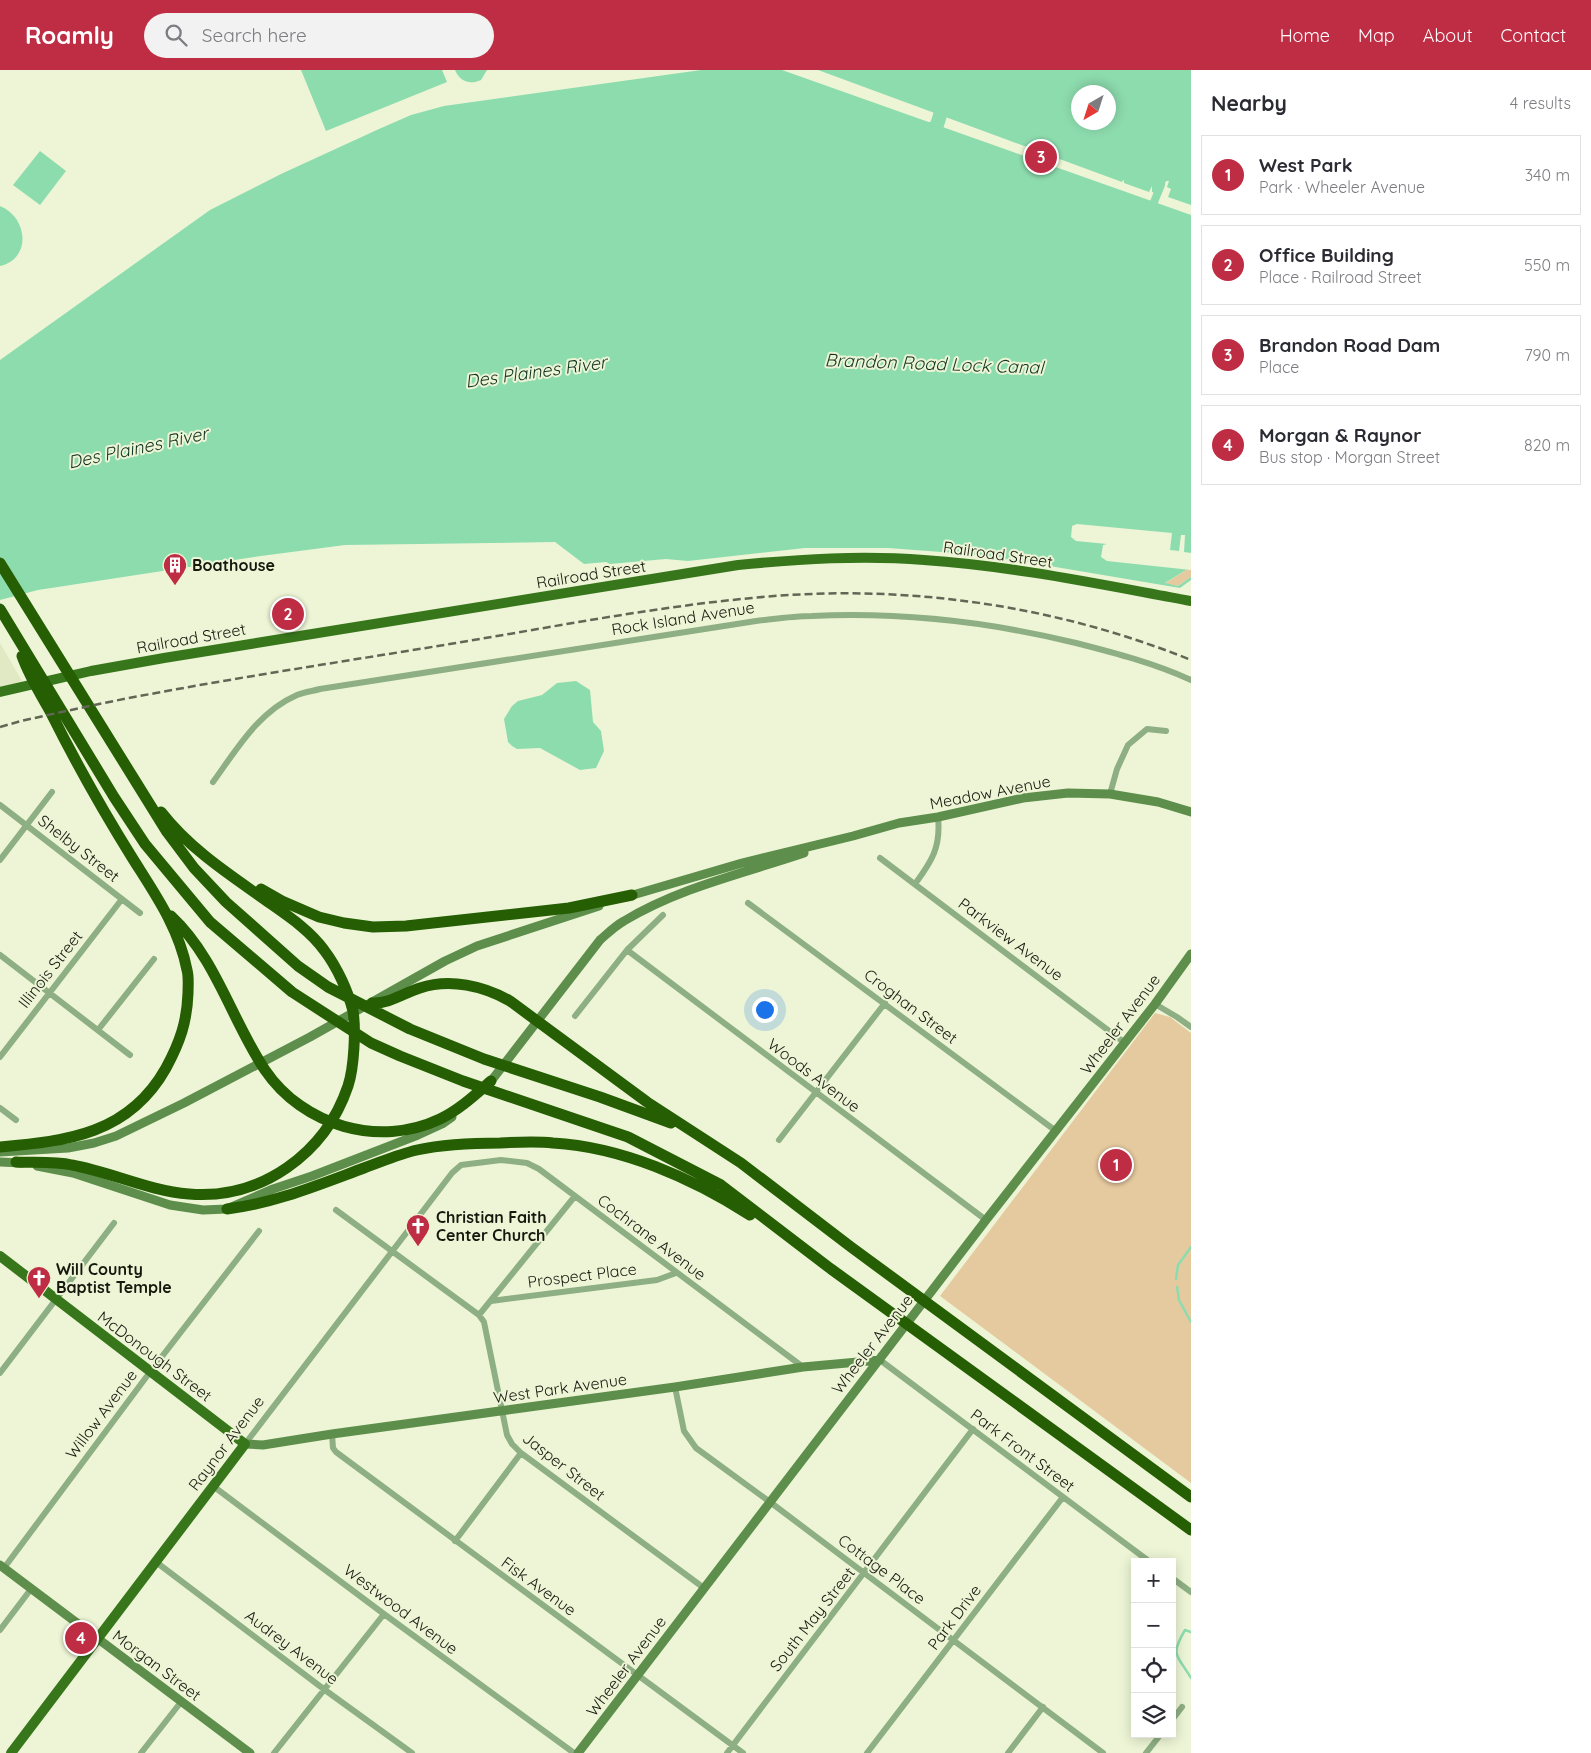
<!DOCTYPE html>
<html lang="en">
<head>
<meta charset="utf-8">
<style>
  body { margin:0; font-family:Quicksand,sans-serif; background:#f2f2f3; color:#2b2b33 }
  .controls { position:absolute; right:15px; bottom:15px; display:grid; overflow:hidden; border-radius:0px; box-shadow:0 2px 12px #0003 }
  .controls button { width:45px; height:45px; display:grid; place-items:center; padding:0; border:0; border-bottom:1px solid #e1e1e2; background:#fff; color:#2b2b33; font:25px sans-serif }
  .compass { position:absolute; left:1071px; top:15px; width:45px; height:45px; border-radius:50%; background:#fff; box-shadow:0 2px 12px #0003; rotate:219deg }
  .you { position:absolute; left:764px; top:939px; width:18px; height:18px; margin:-12px; border:4px solid #fff; border-radius:50%; background:#1a73e8; box-shadow:0 0 0 8px #1a73e833 }
  .badge { display:grid; place-items:center; width:32px; height:32px; border-radius:50%; background:#be2d43; color:#fff; font-size:16px; font-weight:700 }
  .pin { position:absolute; translate:-50% -50%; border:2px solid #fff; box-shadow:0 1px 5px #0006 }
  .list { margin:0; padding:0; list-style:none }
  h2 { display:flex; justify-content:space-between; align-items:center; height:65px; margin:0; padding:0 20px; font-size:21px }
  h2 small { font-size:16px; font-weight:400; color:#7c7c81 }
  .list li { display:grid; grid-template-columns:32px 1fr auto; gap:15px; align-items:center; box-sizing:border-box; height:80px; margin:0 10px 10px; padding:0 10px; border:1px solid #e1e1e2; border-radius:0px }
  .list b { display:block; font-size:19px; white-space:nowrap }
  .list p { margin:0; font-size:16px; white-space:nowrap; color:#7c7c81 }
  .list em { font-size:16px; font-style:normal; color:#7c7c81 }
  .icon { flex:none; width:28px; height:28px; fill:none; stroke:currentColor; stroke-width:2; stroke-linecap:round; stroke-linejoin:round }
  .map { position:relative; flex:none; width:1191px; height:1683px; overflow:hidden }
  header { display:flex; align-items:center; gap:30px; box-sizing:border-box; height:70px; padding:0 25px; background:#be2d43; color:#fff }
  header strong { font-size:24px }
  nav { display:flex; gap:28px; margin-inline-start:auto; font-size:18px }
  .search { width:350px; height:45px; background:#f2f2f3; display:flex; align-items:center; gap:12px; box-sizing:border-box; padding:0 18px; border-radius:28px; color:#7c7c81; font-size:19px }
  main { display:flex }
  aside { flex:1; background:#fff }
  .map>svg:first-child { display:block }
</style>
</head>
<body>
<header>
<strong>Roamly</strong>
<div class="search"><svg class="icon" aria-label="search" viewBox="0 0 24 24"><circle cx="10" cy="10" r="6"/><path d="M15 15l6 6"/></svg>Search here</div>
<nav><a>Home</a><a>Map</a><a>About</a><a>Contact</a></nav>
</header>
<main>
<div class="map">
<svg width="1191" height="1683" viewBox="0 0 1191 1683">
  <rect width="100%" height="100%" fill="#edf5d6"/>
  <path fill="#e0e9c3" d="M0,573L22,611L0,618Z"/>
  <path fill="#e6ca9f" d="M1191,497V507L1178,516L1164,514Z
    M1155,943L1170,947L1191,963V1413L940,1226Z"/>
  <path fill="#8ddcae" fill-rule="evenodd" d="M301,0H442L447,12L326,61Z
    M455,0H487L481,10C470,15 460,12 455,0Z
    M701,0H782L1191,145V497L1165,513L1178,516L1191,507V510L1180,518L1020,491L968,484L888,478H805L688,491L666,489L610,494L606,492L584,494L555,472L345,475L261,486L38,520L0,530V290L210,140L281,104L379,59L411,45L444,36Z
    M818,0H1191V135L1168,127L1171,119L1167,117L1169,111H1166L1161,125L1152,122V116L1149,122L1124,113V111L1123,110L1122,112ZM1078,22H1108V52H1078Z
    M40,81L66,101L40,135L13,115Z
    M0,136C28,147 32,189 0,196Z
    M576,611L590,620L593,652L601,661L604,681L596,698L580,700L540,678L517,679L512,676L508,672L504,649L512,636L518,631L542,625L557,613Z"/>
  <path fill="#edf5d6" d="M1077,454L1172,463L1170,480L1179,481L1181,465H1185L1184,482L1191,483V500L1107,491L1101,487L1103,475L1107,474L1076,471L1071,467L1072,456Z"/>
  <g fill="none" stroke-linecap="round" stroke-linejoin="round">
    <path stroke="#8ddcae" stroke-width="2.5" d="M1176,1209L1178,1195L1191,1177
      M1177,1217L1179,1230L1191,1252
      M1191,1562L1185,1560C1169,1587 1178,1585 1191,1608"/>
    <path stroke="#8ddcae" stroke-width="8" d="M1154,132L1161,115"/>
    <path stroke="#8ddcae" stroke-width="14" d="M923,67L937,55L954,0"/>
    <path stroke="#8eaf83" stroke-width="6" d="M213,712C237,679 258,642 297,625C304,622 313,621 320,619L756,551C774,549 793,546 812,546C901,542 990,552 1076,573C1115,583 1154,593 1191,610
      M1110,724L1117,699L1128,675L1147,659L1166,661
      M0,735L140,843
      M880,788L1125,973
      M0,790L52,722
      M915,814C932,791 941,777 938,747
      M748,833L1056,1061
      M627,880L986,1150
      M0,885L130,985
      M1155,934L1177,947L1191,957
      M575,946L627,880L663,845
      M98,960L154,889
      M0,987L122,829
      M0,1038L16,1050
      M779,1070L885,933
      M336,1140L479,1245L484,1252L507,1365L512,1374L521,1383L704,1518
      M491,1231L657,1210L676,1203
      M479,1245L575,1126
      M880,1290L1150,1492
      M0,1303L114,1153
      M675,1317L684,1361L696,1378L770,1432L1103,1683
      M332,1364L333,1378L336,1382L743,1683
      M245,1374L452,1103L461,1095L501,1090L527,1093L539,1099L803,1297
      M213,1416L384,1544L574,1683
      M455,1471L521,1383
      M156,1492L325,1620L412,1683
      M4,1498L150,1302L259,1161
      M1172,1508L1191,1522
      M0,1560L31,1519
      M1172,1650L1182,1637
      M141,1683L181,1632
      M274,1683L384,1544
      M727,1683L973,1359
      M867,1683L1063,1427
      M1008,1683L1043,1637
      M1146,1683L1161,1664"/>
    <path stroke="#5d8e4b" stroke-width="9" d="M626,827L742,793L853,766L899,753L938,747L1023,728L1068,723L1110,724L1158,732L1191,742
      M488,1015L600,870C608,863 615,856 624,851C681,817 742,804 804,783
      M0,1082L68,1078L94,1073L116,1066L184,1033L310,967L445,891L477,876L599,836
      M0,1092L22,1093
      M37,1096L73,1103L170,1135L203,1140L227,1139L273,1119L312,1106L418,1065L442,1054L452,1047
      M245,1374L263,1375L332,1364L675,1317L803,1297L880,1290
      M0,1495L250,1683
      M578,1683L986,1150L1155,934L1191,884"/>
    <path stroke="#38761c" stroke-width="10" d="M0,622L91,601L164,588L738,495C800,489 862,485 924,490C1014,496 1103,515 1191,531
      M0,1186L245,1374L11,1683"/>
    <path stroke="#255e03" stroke-width="11" d="M0,493L167,762L194,798L226,832L298,896L328,917L410,959L484,989L600,1027L671,1053
      M0,539L114,727L145,774L210,852L292,922L371,973L400,986L463,1011L628,1067L721,1115L831,1199L1191,1460
      M261,819L282,831L319,847L344,853L373,857L406,856L569,838L632,825
      M171,846C216,888 232,951 265,1000C303,1056 379,1078 440,1049C459,1040 475,1025 491,1011
      M372,933C389,934 404,923 420,918C450,908 484,916 510,931L647,1032L741,1093L851,1177L1191,1427
      M0,1077C68,1071 129,1064 166,998C180,972 187,952 188,923C188,916 189,907 187,900C179,858 155,824 133,789C103,741 76,693 51,643C41,625 29,606 22,586
      M16,1092C34,1093 54,1091 72,1095C111,1102 149,1121 189,1124C261,1130 325,1084 348,1016C354,998 356,960 353,941C348,921 337,897 324,880C309,859 285,844 264,829C227,803 189,778 161,742
      M227,1139C275,1133 318,1115 364,1098C381,1092 399,1084 417,1080C445,1074 472,1073 500,1073C518,1072 536,1071 553,1073C622,1077 692,1108 750,1145"/>
    <path stroke="#626654" stroke-width="2.5" stroke-dasharray="8 4" stroke-linecap="butt" d="M0,657L21,651C66,641 111,631 156,623C258,604 360,589 462,572C558,556 655,537 752,528C901,513 1052,534 1191,590"/>
  </g>
  <defs>
    <g id="building-pin" transform="scale(1.25)"><path d="M0 17L-7.5 6A9.5 9.5 0 1 1 7.5 6Z" fill="#be2d43" stroke="#edf5d6"/><path d="M-4-6H4V6H1V3H-1V6H-4ZM-2.5-4.3h1.7v1.8h-1.7ZM.8-4.3h1.7v1.8H.8ZM-2.5-1h1.7V.8h-1.7ZM.8-1h1.7V.8H.8Z" fill="#fff"/></g>
    <g id="church-pin" transform="scale(1.25)"><path d="M0 17L-7.5 6A9.5 9.5 0 1 1 7.5 6Z" fill="#be2d43" stroke="#edf5d6"/><path d="M-1.2-6h2.4v3.5h3.3v2.4h-3.3V6h-2.4V-.1h-3.3v-2.4h3.3Z" fill="#fff"/></g>
  </defs>
  <g fill-rule="evenodd">
    <use href="#building-pin" x="175" y="495"/>
    <use href="#church-pin" x="418" y="1156"/>
    <use href="#church-pin" x="39" y="1208"/>
  </g>
  <g text-anchor="middle" stroke-width="4" stroke-linejoin="round" paint-order="stroke">
    <g font-size="16" fill="#16180d" stroke="#edf5d6">
      <text transform="translate(998 484) rotate(8)" y="6">Railroad Street</text>
      <text transform="translate(591 504) rotate(-9)" y="6">Railroad Street</text>
      <text transform="translate(683 548) rotate(-9)" y="6">Rock Island Avenue</text>
      <text transform="translate(191 568) rotate(-10)" y="6">Railroad Street</text>
      <text transform="translate(990 722) rotate(-11)" y="6">Meadow Avenue</text>
      <text transform="translate(79 778) rotate(38)" y="6">Shelby Street</text>
      <text transform="translate(1011 869) rotate(37)" y="6">Parkview Avenue</text>
      <text transform="translate(50 899) rotate(-52)" y="6">Illinois Street</text>
      <text transform="translate(911 936) rotate(37)" y="6">Croghan Street</text>
      <text transform="translate(1120 954) rotate(-53)" y="6">Wheeler Avenue</text>
      <text transform="translate(814 1005) rotate(37)" y="6">Woods Avenue</text>
      <text transform="translate(652 1167) rotate(37)" y="6">Cochrane Avenue</text>
      <text transform="translate(582 1205) rotate(-7)" y="6">Prospect Place</text>
      <text transform="translate(872 1274) rotate(-52)" y="6">Wheeler Avenue</text>
      <text transform="translate(155 1286) rotate(37)" y="6">McDonough Street</text>
      <text transform="translate(560 1318) rotate(-8)" y="6">West Park Avenue</text>
      <text transform="translate(101 1344) rotate(-53)" y="6">Willow Avenue</text>
      <text transform="translate(226 1373) rotate(-53)" y="6">Raynor Avenue</text>
      <text transform="translate(1023 1380) rotate(37)" y="6">Park Front Street</text>
      <text transform="translate(564 1396) rotate(38)" y="6">Jasper Street</text>
      <text transform="translate(882 1499) rotate(37)" y="6">Cottage Place</text>
      <text transform="translate(539 1516) rotate(36)" y="6">Fisk Avenue</text>
      <text transform="translate(401 1539) rotate(37)" y="6">Westwood Avenue</text>
      <text transform="translate(954 1547) rotate(-53)" y="6">Park Drive</text>
      <text transform="translate(812 1549) rotate(-52)" y="6">South May Street</text>
      <text transform="translate(292 1577) rotate(37)" y="6">Audrey Avenue</text>
      <text transform="translate(157 1595) rotate(37)" y="6">Morgan Street</text>
      <text transform="translate(626 1596) rotate(-53)" y="6">Wheeler Avenue</text>
    </g>
    <g font-size="16" font-weight="bold" fill="#16180d" stroke="#edf5d6" text-anchor="start">
      <text x="192" y="501">Boathouse</text>
      <text x="436" y="1153">Christian Faith<tspan x="436" dy="18">Center Church</tspan></text>
      <text x="56" y="1205">Will County<tspan x="56" dy="18">Baptist Temple</tspan></text>
    </g>
    <g font-size="18" font-style="italic" fill="#113422" stroke="#edf5d6">
      <text transform="translate(934 294) rotate(2)" y="6">Brandon Road Lock Canal</text>
      <text transform="translate(536 302) rotate(-8)" y="6">Des Plaines River</text>
      <text transform="translate(138 378) rotate(-12)" y="6">Des Plaines River</text>
    </g>
  </g>
</svg>
<div class="controls">
<button>+</button>
<button>−</button>
<button><svg class="icon" aria-label="locate" viewBox="0 0 24 24"><circle cx="12" cy="12" r="6"/><path d="M12 2v4M12 18v4M2 12h4M18 12h4"/></svg></button>
<button><svg class="icon" aria-label="layers" viewBox="0 0 24 24"><path d="M12 4l9 5-9 5-9-5zM3 14l9 5 9-5"/></svg></button>
</div>
<svg class="compass" viewBox="-18 -18 36 36"><path d="M0-13l5 13h-10z" fill="#e53935"/><path d="M0 13l5-13h-10z" fill="#7c7c81"/></svg>
<div class="you"></div>
<div class="pin badge" style="left:1116px;top:1095px">1</div>
<div class="pin badge" style="left:288px;top:544px">2</div>
<div class="pin badge" style="left:1041px;top:87px">3</div>
<div class="pin badge" style="left:81px;top:1568px">4</div>
</div>
<aside>
<h2>Nearby<small>4 results</small></h2>
<ul class="list">
<li><span class="badge">1</span><div><b>West Park</b><p>Park · Wheeler Avenue</p></div><em>340 m</em></li>
<li><span class="badge">2</span><div><b>Office Building</b><p>Place · Railroad Street</p></div><em>550 m</em></li>
<li><span class="badge">3</span><div><b>Brandon Road Dam</b><p>Place</p></div><em>790 m</em></li>
<li><span class="badge">4</span><div><b>Morgan &amp; Raynor</b><p>Bus stop · Morgan Street</p></div><em>820 m</em></li>
</ul>
</aside>
</main>
</body>
</html>
